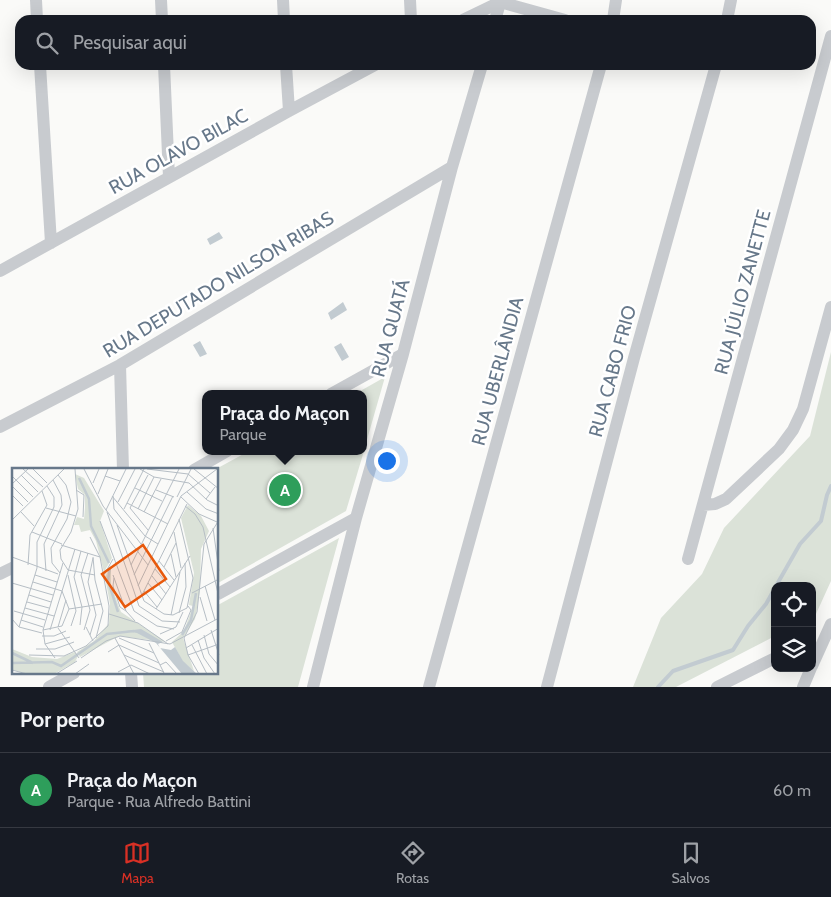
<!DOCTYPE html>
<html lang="pt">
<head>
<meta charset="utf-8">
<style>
  body { margin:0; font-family:Cabin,sans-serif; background:#20242c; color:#f1f3f6 }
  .controls { position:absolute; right:15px; bottom:15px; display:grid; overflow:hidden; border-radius:10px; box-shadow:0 5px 20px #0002 }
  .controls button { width:45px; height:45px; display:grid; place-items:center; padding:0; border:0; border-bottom:1px solid #363941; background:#171b24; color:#f1f3f6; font:25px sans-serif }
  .you { position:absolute; left:386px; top:460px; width:18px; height:18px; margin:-12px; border:4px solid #fff; border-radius:50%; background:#1a73e8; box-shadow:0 0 0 8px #1a73e833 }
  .badge { display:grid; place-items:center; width:32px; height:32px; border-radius:50%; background:#d93025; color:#fff; font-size:16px; font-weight:700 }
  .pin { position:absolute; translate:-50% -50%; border:2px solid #fff; box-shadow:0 1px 5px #0006 }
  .popup { position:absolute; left:202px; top:390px; width:165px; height:65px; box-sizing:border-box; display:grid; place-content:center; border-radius:10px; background:#171b24; filter:drop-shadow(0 1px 4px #0005); font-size:16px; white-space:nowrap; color:#9ea1a6 }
  .popup b { font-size:19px; color:#f1f3f6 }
  .popup::after { content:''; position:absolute; left:50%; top:100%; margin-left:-10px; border:10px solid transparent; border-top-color:#171b24 }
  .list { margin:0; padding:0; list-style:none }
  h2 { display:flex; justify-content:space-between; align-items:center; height:65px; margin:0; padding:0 20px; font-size:21px }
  h2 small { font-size:16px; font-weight:400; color:#9ea1a6 }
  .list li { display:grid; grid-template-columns:32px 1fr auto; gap:15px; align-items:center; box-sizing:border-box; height:75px; padding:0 20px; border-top:1px solid #363941 }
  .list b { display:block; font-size:19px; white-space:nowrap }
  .list p { margin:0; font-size:16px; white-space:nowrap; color:#9ea1a6 }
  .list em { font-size:16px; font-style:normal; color:#9ea1a6 }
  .icon { flex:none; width:28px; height:28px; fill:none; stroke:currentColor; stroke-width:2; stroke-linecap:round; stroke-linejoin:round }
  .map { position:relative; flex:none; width:831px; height:687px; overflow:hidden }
  .search { position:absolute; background:#171b24; box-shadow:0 5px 20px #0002; left:15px; right:15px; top:15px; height:55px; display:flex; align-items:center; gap:12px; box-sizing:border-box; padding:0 18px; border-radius:15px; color:#9ea1a6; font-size:19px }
  .sheet { height:140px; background:#171b24 }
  nav { display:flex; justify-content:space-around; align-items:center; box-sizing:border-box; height:70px; border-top:1px solid #363941; background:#171b24; font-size:14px; color:#9ea1a6 }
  nav a { display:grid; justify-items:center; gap:2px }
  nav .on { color:#d93025 }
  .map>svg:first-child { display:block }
</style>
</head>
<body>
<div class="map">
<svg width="831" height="687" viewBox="0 0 831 687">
  <rect width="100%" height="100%" fill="#fafaf8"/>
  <path fill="#dbe2d8" d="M831,352V581L816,614L812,616V586H775V636L676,687H633L661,618L702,574L724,528L810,436Z
    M385,377L364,450V394H355Z
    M249,451H364L346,511L218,583V470L216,469Z
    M339,538L298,687H144L143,673H218V605Z"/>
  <path fill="#c2cbd1" d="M219,232L223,238L210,245L207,239Z
    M343,302L347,310L331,320L328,313Z
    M200,341L207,354L200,357L193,345Z
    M341,343L349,357L342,361L334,347Z"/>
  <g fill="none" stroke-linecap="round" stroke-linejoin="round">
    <path stroke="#c2cbd1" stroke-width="4" d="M776,586L800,544L821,521L827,495L831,486
      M658,687L673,671L733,650L748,626L766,604L775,588"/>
    <path stroke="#c8cbcf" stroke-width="12" d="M36,0L37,20
      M161,0L162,20
      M283,0L284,20
      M410,0L411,20
      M500,2L565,20
      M463,20L500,2
      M495,20L501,0
      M613,20L616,0
      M727,20L731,0
      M40,65L51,243
      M164,65L169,177
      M286,65L289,111
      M0,271L289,111L375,65
      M120,365L123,470
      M331,394L403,354
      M0,427L120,365L452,167
      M194,470L227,451
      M703,505L715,504L726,499L779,449L793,430L803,409L831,307
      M688,559L831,36
      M0,574L14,567
      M218,594L356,518
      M812,666L831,624
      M131,673L132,687
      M49,687L74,673
      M313,687L356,518L403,354L452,167L482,65
      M429,687L601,65
      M547,687L634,358L716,65
      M717,687L775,658
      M803,687L811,668"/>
  </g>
  <g text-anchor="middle" stroke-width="5" stroke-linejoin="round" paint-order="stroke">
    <g font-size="19" fill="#67788a" stroke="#fff">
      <text transform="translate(178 151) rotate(-29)" y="7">RUA OLAVO BILAC</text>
      <text transform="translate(218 284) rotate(-31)" y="7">RUA DEPUTADO NILSON RIBAS</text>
      <text transform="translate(742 292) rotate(-75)" y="7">RUA JÚLIO ZANETTE</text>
      <text transform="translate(390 328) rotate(-75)" y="7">RUA QUATÁ</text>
      <text transform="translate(497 371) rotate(-75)" y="7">RUA UBERLÂNDIA</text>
      <text transform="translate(612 371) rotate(-75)" y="7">RUA CABO FRIO</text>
    </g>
  </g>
  <g transform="translate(12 468)">
    <rect width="206" height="206" fill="#fafaf8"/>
    <path d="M63,6L72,10L92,43L88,53L100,90L92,104L84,73L78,62L69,64L67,57H62L65,49L72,51L73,40V27L66,21ZM176,37L189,48L197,63L189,81L188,123L183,151L171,170L182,203L171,194L160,174L172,163L181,138L177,137L182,105L169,50ZM99,97V117L109,144L154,174L107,168L68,189L65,184L82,173L97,155L98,136L93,109ZM0,181L20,189L45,191L63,184L66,188L63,194L42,206H16L0,202Z" fill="#dbe2d8"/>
    <path d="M129,161L151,174L146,176L148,180L159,182L163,179L171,193L185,206H170L144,175L125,165L114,163Z" fill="#c2cbd1"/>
    <path fill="none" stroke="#c2cbd1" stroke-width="2.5" d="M67,10L77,31L79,58L97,95M98,99L96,113L106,144M170,167L179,152L184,125M0,185L21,195M0,195L40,194L49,198L95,166L122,163"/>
    <path fill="none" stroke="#b6bec5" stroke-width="1" d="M11,1L31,19M21,1L35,15M72,1L91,38L136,97M128,1L142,9L177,15L195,32L207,38M135,1L176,6L198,25M182,1L207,21M9,7L26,24M46,7L54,17L59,34L55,51L39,80L40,95L48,105M0,8L21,29M93,8L108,13M81,15L87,1M0,16L16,1M0,18L16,34M123,20L150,33M64,22L72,27L71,49M144,22L162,29M175,24L194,41L207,46M86,26L96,1M0,27L11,38M100,28L133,68L146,76M101,28L102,41L129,76M165,29L179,1M169,29L187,46L205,54M194,31L203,19M106,34L123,1M115,35L156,56M173,38L183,46L191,59L207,130M34,40L64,48M118,40L136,7M118,40L136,62M112,41L132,1M126,41L142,9M94,42L114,1M9,44L22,58M95,44L127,138L150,153L168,154M132,44L149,11M0,52L52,1M88,53L122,143L145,158L162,161M105,57L132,133L152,146L161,147L175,140L181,110L167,51M201,60L207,103M20,64L50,76M162,64L169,100M49,77L88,89M159,86L164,109M0,89L46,106M81,89L83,112L91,143L84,170M147,93L162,112M16,97L18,67L35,37L30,23M119,97L167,1M152,99L164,75M25,100V74L42,39V29L35,18M143,101L158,119M56,102L49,91L48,82L59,64L66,41L63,1M56,102L83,107M34,103L32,76L50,37L49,27L41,12M23,107L45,114M56,107L64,143L59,158M92,107L101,91M101,107L114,143L123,153M122,107L161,28M140,108L154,126M102,110L101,118L108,139L114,143M21,114L50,123L57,141L50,158L31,162M0,115L41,127M136,115L150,132M126,118L169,28L205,1M193,118L203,152M132,123L145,139M180,125L207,111M17,127L39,134M130,127L175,36M188,129L195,153M15,134L37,140M13,140L42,148M57,141L90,136M144,141L178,88M2,143L33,152M167,145L174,119L173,95M97,146L126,155L156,176M159,147L168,104M0,151L7,159L30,165M9,152L31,159M68,157L70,139L62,109L69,83M7,159L25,100M46,159L54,132M74,159L81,173M46,160L67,190M38,162L63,81M72,162L78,142L69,107L76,85M199,162L207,187M148,166L164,159L171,144M78,167L84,147L76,114L81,90M192,167L197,186L207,198M30,168H42L54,163M103,170L122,206M107,170L142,185M186,172L192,190L203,206M154,173L170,164L179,142L176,138M137,175L152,205M33,176L58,169M180,177L195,206M174,180L207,160M24,181H43L62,174M96,184L107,177L147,195M17,187L52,188L74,178L96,158L97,138L88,89L78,69M112,187L152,204M176,187L207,176M43,190L33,176L31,162L51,95M69,190L94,173L108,168L158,176L207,150M148,197L154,194L165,206M0,202L15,206M106,204L119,197L138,206M44,206L65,193M63,206L77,196M187,206L176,187L172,170L185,144L192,76L207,52"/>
    <path fill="#e8590c" fill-opacity="0.15" stroke="#e8590c" stroke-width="2.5" d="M131,77L154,111L113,139L90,106Z"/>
    <rect width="206" height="206" fill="none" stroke="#67788a" stroke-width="2.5"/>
  </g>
</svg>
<div class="controls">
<button><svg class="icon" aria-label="locate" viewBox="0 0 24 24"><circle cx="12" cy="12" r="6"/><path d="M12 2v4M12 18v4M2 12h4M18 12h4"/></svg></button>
<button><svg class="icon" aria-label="layers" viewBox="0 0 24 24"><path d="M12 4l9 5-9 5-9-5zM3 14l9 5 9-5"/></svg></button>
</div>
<div class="you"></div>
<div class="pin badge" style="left:285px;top:490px;background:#2e9e5b">A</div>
<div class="popup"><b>Praça do Maçon</b>Parque</div>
<div class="search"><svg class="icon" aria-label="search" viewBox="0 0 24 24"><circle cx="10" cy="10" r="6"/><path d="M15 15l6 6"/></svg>Pesquisar aqui</div>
</div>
<section class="sheet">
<h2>Por perto<small></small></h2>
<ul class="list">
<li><span class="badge" style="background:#2e9e5b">A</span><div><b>Praça do Maçon</b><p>Parque · Rua Alfredo Battini</p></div><em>60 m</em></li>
</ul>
</section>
<nav>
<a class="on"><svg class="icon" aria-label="map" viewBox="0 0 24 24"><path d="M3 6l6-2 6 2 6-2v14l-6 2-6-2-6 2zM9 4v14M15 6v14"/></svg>Mapa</a>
<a><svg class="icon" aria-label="directions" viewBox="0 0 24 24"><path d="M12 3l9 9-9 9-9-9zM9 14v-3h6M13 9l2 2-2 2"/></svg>Rotas</a>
<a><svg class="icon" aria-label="saved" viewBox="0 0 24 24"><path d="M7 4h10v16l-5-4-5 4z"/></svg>Salvos</a>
</nav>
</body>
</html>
